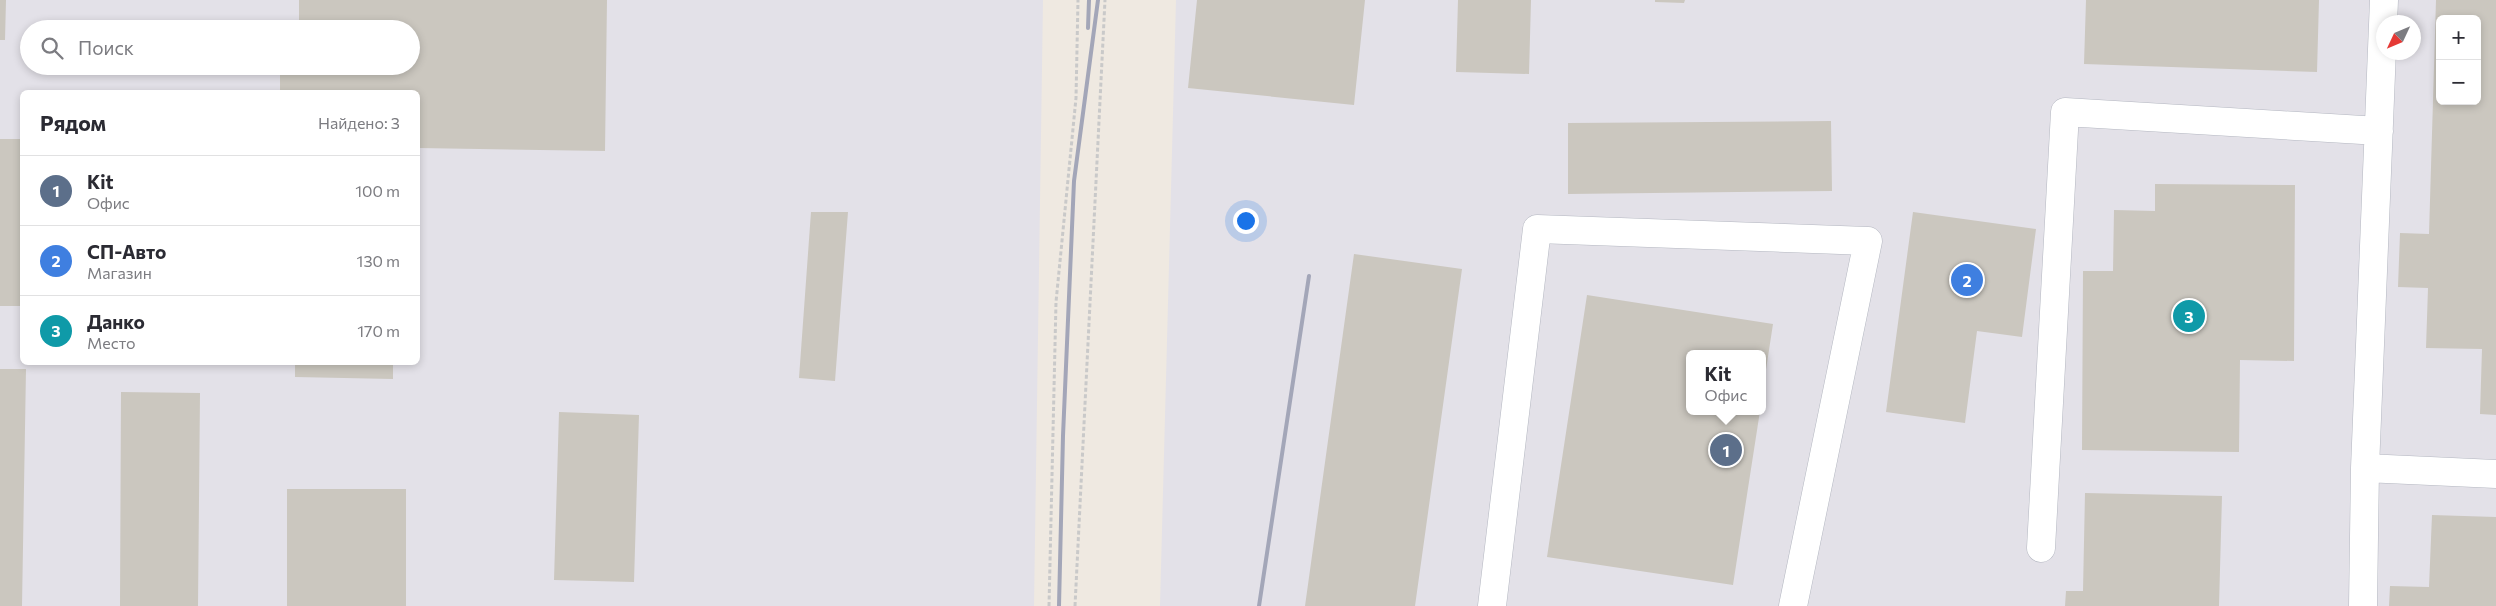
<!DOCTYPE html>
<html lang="ru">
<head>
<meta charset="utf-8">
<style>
  body { margin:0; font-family:Commissioner,sans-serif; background:#f2f2f3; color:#2b2b33 }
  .controls { position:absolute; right:15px; top:15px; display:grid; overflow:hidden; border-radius:8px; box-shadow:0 2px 8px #0003 }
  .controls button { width:45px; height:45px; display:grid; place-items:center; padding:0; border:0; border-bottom:1px solid #e1e1e2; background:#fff; color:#2b2b33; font:25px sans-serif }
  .compass { position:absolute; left:2376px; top:15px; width:45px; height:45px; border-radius:50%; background:#fff; box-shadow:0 2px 8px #0003; rotate:226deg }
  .you { position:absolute; left:1245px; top:220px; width:18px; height:18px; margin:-12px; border:4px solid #fff; border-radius:50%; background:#1a73e8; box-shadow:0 0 0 8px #1a73e833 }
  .badge { display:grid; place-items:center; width:32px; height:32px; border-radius:50%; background:#0f766e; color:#fff; font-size:16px; font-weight:700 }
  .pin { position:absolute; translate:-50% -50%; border:2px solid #fff; box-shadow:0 1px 5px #0006 }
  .popup { position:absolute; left:1686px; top:350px; width:80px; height:65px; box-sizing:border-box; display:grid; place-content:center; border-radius:8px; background:#fff; filter:drop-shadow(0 1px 4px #0005); font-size:16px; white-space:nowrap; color:#7c7c81 }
  .popup b { font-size:19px; color:#2b2b33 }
  .popup::after { content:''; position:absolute; left:50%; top:100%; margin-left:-10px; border:10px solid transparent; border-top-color:#fff }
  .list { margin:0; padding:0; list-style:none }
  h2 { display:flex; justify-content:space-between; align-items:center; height:65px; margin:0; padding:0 20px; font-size:21px }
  h2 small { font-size:16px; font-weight:400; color:#7c7c81 }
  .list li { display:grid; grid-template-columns:32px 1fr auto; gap:15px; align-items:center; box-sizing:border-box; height:70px; padding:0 20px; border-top:1px solid #e1e1e2 }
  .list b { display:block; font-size:19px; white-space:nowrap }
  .list p { margin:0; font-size:16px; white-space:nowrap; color:#7c7c81 }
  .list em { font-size:16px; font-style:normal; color:#7c7c81 }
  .icon { flex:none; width:28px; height:28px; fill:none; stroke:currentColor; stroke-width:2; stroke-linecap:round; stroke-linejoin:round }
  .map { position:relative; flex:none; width:2496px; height:606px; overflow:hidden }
  .search { position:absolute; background:#fff; box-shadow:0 2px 8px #0003; left:20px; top:20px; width:400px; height:55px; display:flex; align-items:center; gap:12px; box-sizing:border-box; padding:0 18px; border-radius:28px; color:#7c7c81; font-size:19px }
  .panel { position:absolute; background:#fff; box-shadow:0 2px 8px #0003; left:20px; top:90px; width:400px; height:275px; border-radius:8px }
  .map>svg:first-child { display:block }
</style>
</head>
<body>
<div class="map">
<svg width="2496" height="606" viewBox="0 0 2496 606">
  <rect width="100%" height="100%" fill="#efe9e1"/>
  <path fill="#e3e1e8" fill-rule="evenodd" d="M0,0H1043L1034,606H0ZM29,29H411V66H29ZM22,92H418V362H22Z
    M1176,0H2496V606H1160ZM2440,19H2477V101H2440ZM2384,22H2414V52H2384ZM1690,354H1762V411H1690Z"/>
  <path fill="#cbc7bf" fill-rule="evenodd" d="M0,0H6L5,40H0Z
    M299,0H607L605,151L418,148V92H280V66H411V29H299Z
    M1197,0H1365L1354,105L1188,88Z
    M1458,0H1531L1529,74L1456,72Z
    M1655,0H1685L1684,3L1655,2Z
    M2086,0H2319L2317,72L2084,64Z
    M2436,0H2496V415L2480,414L2482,349L2426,348L2428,288L2398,287L2400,233L2429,234ZM2440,19H2477V101H2440Z
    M1831,121L1832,191L1568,194V123Z
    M0,139H22V306H0Z
    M2155,184L2295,185L2294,361L2240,360L2239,452L2082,450L2083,271H2113L2114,210L2155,211Z
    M811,212H848L835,381L799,378Z
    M1913,212L2036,229L2022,337L1977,331L1965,423L1886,412Z
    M1354,254L1462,269L1415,606H1305Z
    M1587,295L1773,324L1763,389L1762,354H1690V411H1760L1733,585L1547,557Z
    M295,362H393V379L295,377Z
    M0,369H26L22,606H0Z
    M121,392L200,393L198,606H120Z
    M559,412L639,415L634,582L554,580Z
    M287,489H406V606H287Z
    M2085,493L2222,496L2219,606H2065L2066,591H2083Z
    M2432,515L2496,517V606H2389L2390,586L2429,587Z"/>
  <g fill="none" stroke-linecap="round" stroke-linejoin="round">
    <g stroke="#b4b7c1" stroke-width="29">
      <path id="minor" d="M2384,0L2365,468L2496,474
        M2041,548L2065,112L2379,131
        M1492,606L1537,229L1868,241L1793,606
        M2363,606L2365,468"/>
    </g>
    <path stroke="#c9c9c9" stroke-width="3" stroke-dasharray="4 2.5" stroke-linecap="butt" d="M1049,606L1056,302L1076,98L1078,0
      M1075,606L1105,0"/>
    <use href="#minor" stroke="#fff" stroke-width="28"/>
    <path stroke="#a3a6b8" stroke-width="4" d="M1088,28L1089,0
      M1059,606L1063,436L1074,181L1098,0
      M1259,606L1309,276"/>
  </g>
</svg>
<div class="controls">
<button>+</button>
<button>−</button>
</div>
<svg class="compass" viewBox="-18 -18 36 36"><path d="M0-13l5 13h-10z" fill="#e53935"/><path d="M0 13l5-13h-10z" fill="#7c7c81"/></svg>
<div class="you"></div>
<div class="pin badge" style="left:1726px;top:450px;background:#5c6f8a">1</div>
<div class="popup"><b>Kit</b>Офис</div>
<div class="pin badge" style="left:1967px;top:280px;background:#3f7fe0">2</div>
<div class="pin badge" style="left:2189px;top:316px;background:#0f9aa8">3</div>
<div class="search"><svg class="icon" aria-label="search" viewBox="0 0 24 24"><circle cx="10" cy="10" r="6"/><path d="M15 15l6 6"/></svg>Поиск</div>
<section class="panel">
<h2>Рядом<small>Найдено: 3</small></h2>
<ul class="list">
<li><span class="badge" style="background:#5c6f8a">1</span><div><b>Kit</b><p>Офис</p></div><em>100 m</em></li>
<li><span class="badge" style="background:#3f7fe0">2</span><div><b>СП-Авто</b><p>Магазин</p></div><em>130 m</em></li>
<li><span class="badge" style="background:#0f9aa8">3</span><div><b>Данко</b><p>Место</p></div><em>170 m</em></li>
</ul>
</section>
</div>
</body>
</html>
